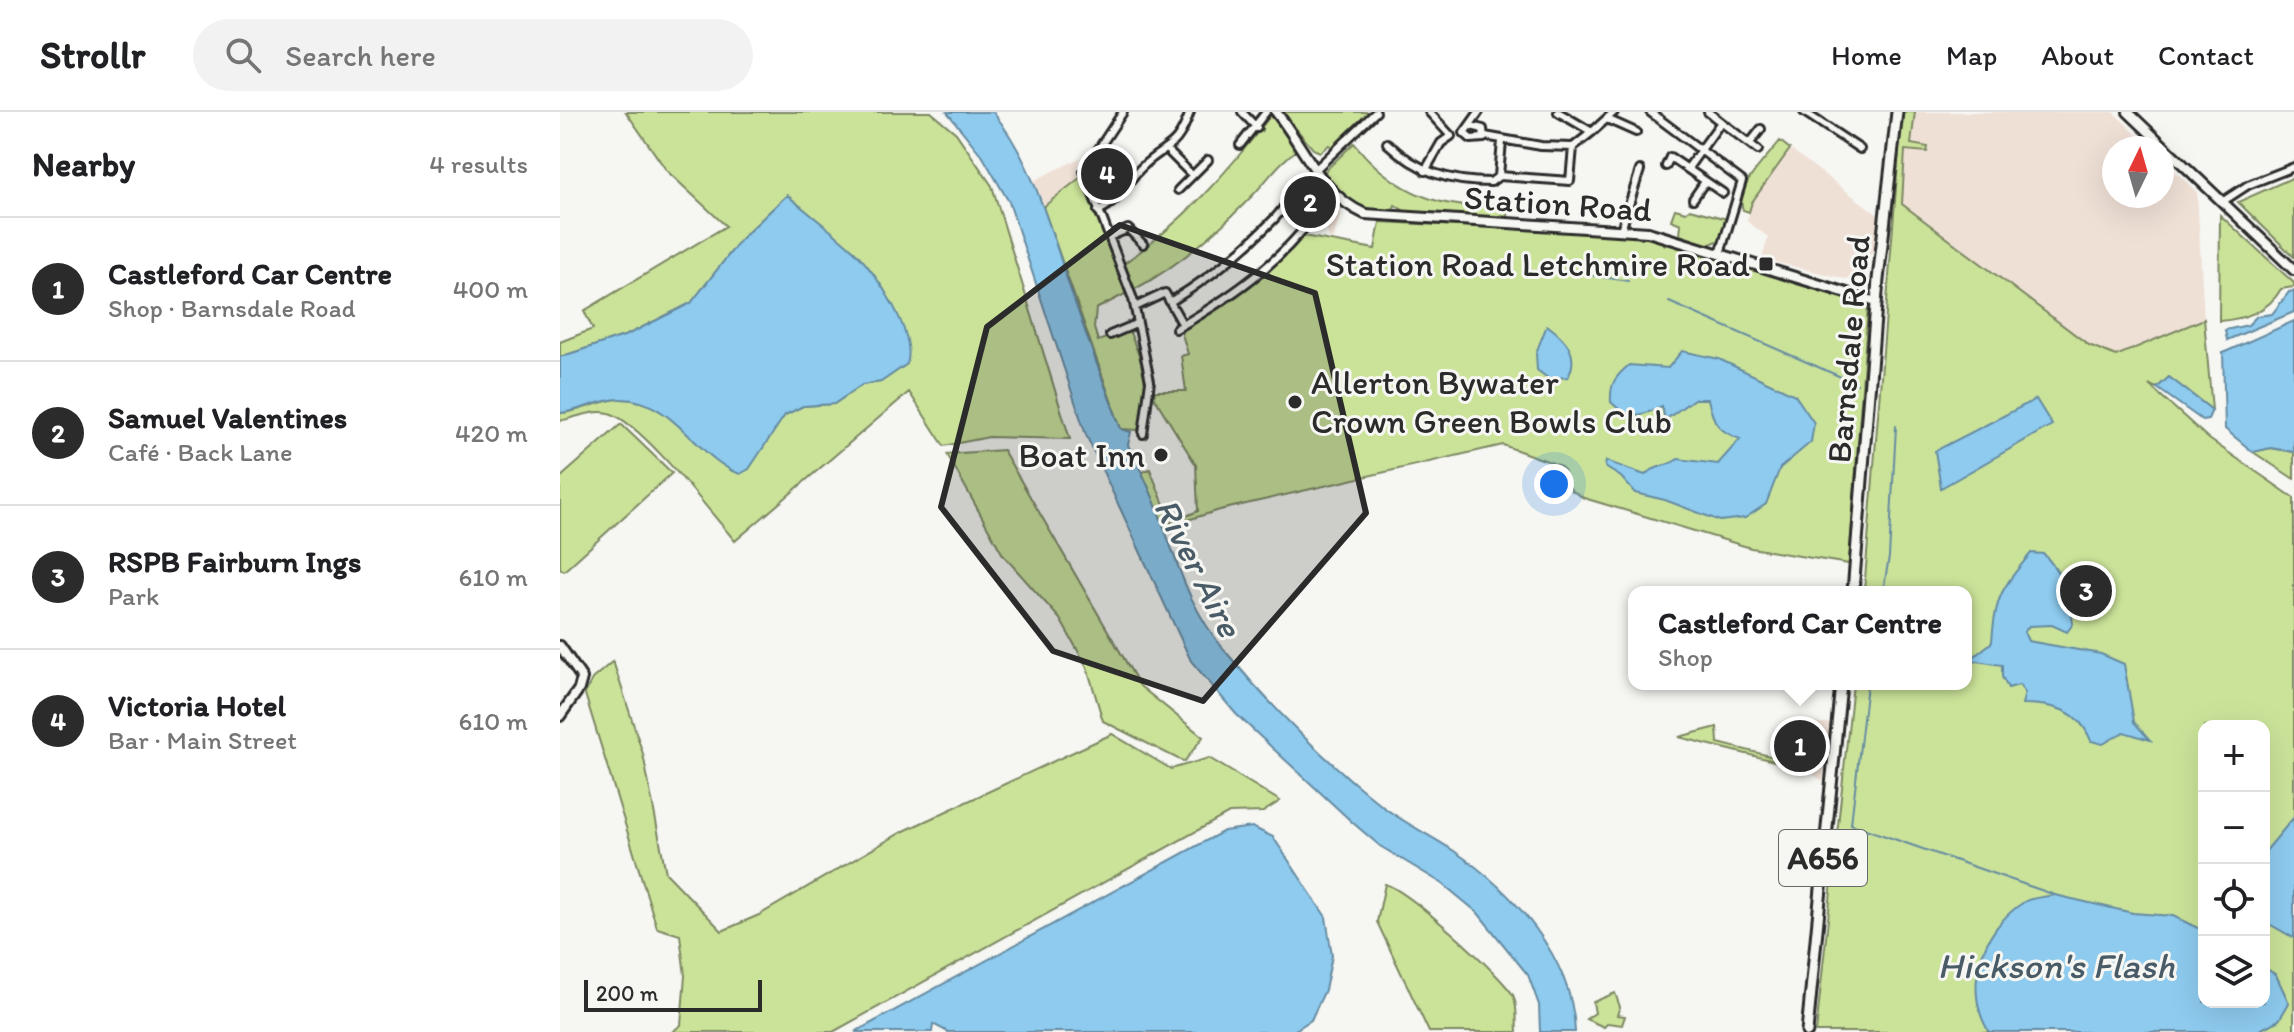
<!DOCTYPE html>
<html lang="en">
<head>
<meta charset="utf-8">
<style>
  body { margin:0; font-family:Itim,sans-serif; background:#f2f2f2; color:#202124 }
  .controls { position:absolute; right:24px; bottom:24px; display:grid; overflow:hidden; border-radius:16px; box-shadow:0 8px 32px #0002 }
  .controls button { width:72px; height:72px; display:grid; place-items:center; padding:0; border:0; border-bottom:2px solid #e0e0e0; background:#fff; color:#202124; font:40px sans-serif }
  .compass { position:absolute; left:1542px; top:24px; width:72px; height:72px; border-radius:50%; background:#fff; box-shadow:0 8px 32px #0002; rotate:5deg }
  .scale { position:absolute; left:24px; bottom:20px; width:178px; box-sizing:border-box; padding-left:8px; border:4px solid #2b2b2b; border-top:0; font-size:22px; line-height:28px; white-space:nowrap; color:#2b2b2b; -webkit-text-stroke:6px #f6f6f2; paint-order:stroke }
  .you { position:absolute; left:994px; top:372px; width:28px; height:28px; margin:-20px; border:6px solid #fff; border-radius:50%; background:#1a73e8; box-shadow:0 0 0 12px #1a73e833 }
  .badge { display:grid; place-items:center; width:52px; height:52px; border-radius:50%; background:#2b2b2b; color:#fff; font-size:26px; font-weight:700 }
  .pin { position:absolute; translate:-50% -50%; border:4px solid #fff; box-shadow:0 2px 8px #0006 }
  .popup { position:absolute; left:1068px; top:474px; width:344px; height:104px; box-sizing:border-box; display:grid; place-content:center; border-radius:16px; background:#fff; filter:drop-shadow(0 2px 6px #0005); font-size:26px; white-space:nowrap; color:#757577 }
  .popup b { font-size:30px; color:#202124 }
  .popup::after { content:''; position:absolute; left:50%; top:100%; margin-left:-16px; border:16px solid transparent; border-top-color:#fff }
  .list { margin:0; padding:0; list-style:none }
  h2 { display:flex; justify-content:space-between; align-items:center; height:104px; margin:0; padding:0 32px; font-size:34px }
  h2 small { font-size:26px; font-weight:400; color:#757577 }
  .list li { display:grid; grid-template-columns:52px 1fr auto; gap:24px; align-items:center; box-sizing:border-box; height:144px; padding:0 32px; border-top:2px solid #e0e0e0 }
  .list b { display:block; font-size:30px; white-space:nowrap }
  .list p { margin:0; font-size:26px; white-space:nowrap; color:#757577 }
  .list em { font-size:26px; font-style:normal; color:#757577 }
  .icon { flex:none; width:44px; height:44px; fill:none; stroke:currentColor; stroke-width:2; stroke-linecap:round; stroke-linejoin:round }
  .map { position:relative; flex:none; width:1734px; height:920px; overflow:hidden }
  header { display:flex; align-items:center; gap:48px; box-sizing:border-box; height:112px; padding:0 40px; background:#fff; border-bottom:2px solid #e0e0e0 }
  header strong { font-size:38px }
  nav { display:flex; gap:44px; margin-inline-start:auto; font-size:28px }
  .search { width:560px; height:72px; background:#f2f2f2; display:flex; align-items:center; gap:20px; box-sizing:border-box; padding:0 28px; border-radius:44px; color:#757577; font-size:30px }
  main { display:flex }
  aside { flex:1; background:#fff }
  .map>svg:first-child { display:block }
</style>
</head>
<body>
<header>
<strong>Strollr</strong>
<div class="search"><svg class="icon" aria-label="search" viewBox="0 0 24 24"><circle cx="10" cy="10" r="6"/><path d="M15 15l6 6"/></svg>Search here</div>
<nav><a>Home</a><a>Map</a><a>About</a><a>Contact</a></nav>
</header>
<main>
<aside>
<h2>Nearby<small>4 results</small></h2>
<ul class="list">
<li><span class="badge">1</span><div><b>Castleford Car Centre</b><p>Shop · Barnsdale Road</p></div><em>400 m</em></li>
<li><span class="badge">2</span><div><b>Samuel Valentines</b><p>Café · Back Lane</p></div><em>420 m</em></li>
<li><span class="badge">3</span><div><b>RSPB Fairburn Ings</b><p>Park</p></div><em>610 m</em></li>
<li><span class="badge">4</span><div><b>Victoria Hotel</b><p>Bar · Main Street</p></div><em>610 m</em></li>
</ul>
</aside>
<div class="map">
<svg width="1734" height="920" viewBox="0 0 1734 920">
  <rect width="100%" height="100%" fill="#f6f6f2"/>
  <filter id="ink" filterUnits="userSpaceOnUse"><feTurbulence type="fractalNoise" baseFrequency=".0125" numOctaves="2"/><feDisplacementMap in="SourceGraphic" scale="16" xChannelSelector="R" yChannelSelector="G"/><feConvolveMatrix kernelMatrix="1 2 1 2 8 2 1 2 1" color-interpolation-filters="sRGB"/></filter>
  <g filter="url(#ink)">
    <path fill="#efe0d6" d="M1355,0H1553L1591,36H1554V84H1602V47L1637,80L1644,207L1556,244L1529,233L1341,92L1346,37L1367,40L1351,33Z
      M1230,37L1321,105L1315,136L1296,164L1286,167L1202,147L1208,125L1187,109L1192,90Z
      M520,46L517,58L521,65L483,95L473,69Z
      M751,68L763,85L749,107L731,94Z
      M767,92L781,100L773,127L769,126L766,115L755,109Z
      M1270,611L1263,669L1243,656L1230,653L1229,649L1211,644L1214,617H1223L1224,612Z"/>
    <path fill="#cbe399" stroke="#7b8762" stroke-width="2" fill-rule="evenodd" d="M66,0H371L396,21L432,74L510,327L429,325L384,334L349,280L175,429C151,401 81,310 49,301C34,297 14,306 0,309V301C21,300 39,288 60,287C103,286 142,333 172,359L225,303L243,294L274,292L302,273L321,270L310,158L295,140L227,83L182,126L131,191L67,223L0,245V230L33,217L24,199L166,114L107,59Z
      M722,0H811L772,35L769,33L760,40L753,37Z
      M1342,0H1355L1351,32L1368,35L1367,40L1345,38L1342,92L1529,233L1556,244L1644,207L1652,298L1609,265L1597,276L1589,273L1649,327L1734,386V920H1256L1293,572H1406V480H1304ZM1644,614H1704V890H1644Z
      M711,3L739,37C719,49 707,69 691,85C657,120 619,154 575,177L563,152C622,111 668,60 711,3Z
      M1220,29L1230,37L1192,90L1189,100L1183,98C1174,75 1207,46 1220,29Z
      M794,31C823,68 863,92 910,94C925,95 935,91 951,92L946,106L849,102L835,93L831,101C805,99 775,84 764,60Z
      M521,65L567,181L536,197L534,216L538,229L569,218C587,263 590,270 578,318L561,317L483,95Z
      M1734,65V145L1678,90Z
      M1115,97L1126,100L1130,97L1167,107L1160,128L1148,133L1120,123L1121,112L1111,108Z
      M1660,103L1734,171V175L1721,177C1708,200 1684,207 1659,209Z
      M820,110L1084,123L1103,129L1104,133H1118L1308,194L1289,452L1191,436L1024,386L1011,378L1004,358L998,353L943,333L660,398L618,411L614,409L638,399L636,353L594,285L595,279H626L621,244L628,242L621,219L705,162L744,124L815,137Z
      M61,312L112,361L4,459L0,456V366Z
      M1711,336L1734,340V367L1693,340Z
      M443,338L580,574L643,625L624,650L543,609L527,555L500,507L443,443L387,342Z
      M590,357L612,413L606,420L582,360Z
      M53,549L83,642L106,761L162,819L199,803L342,720L552,622L611,657L649,646L720,689L703,700L669,701L273,920H112L121,913L125,864L120,823L97,816L25,582L32,567Z
      M1157,615L1158,631L1230,649V653L1119,625Z
      M825,772C849,779 938,860 953,883C958,892 956,910 957,920H869L817,810Z
      M1055,881L1060,895L1057,903L1065,904L1062,913L1048,911L1044,915L1026,907L1035,901L1033,890Z"/>
    <path fill="#8ecbef" stroke="#668ba1" stroke-width="2" d="M387,0H433C473,50 489,113 509,173C525,221 543,269 561,317L571,320L568,333C579,354 590,376 598,399C618,452 628,495 666,540C711,595 766,649 822,694C844,711 870,723 894,739C953,779 1013,846 1015,920H980L979,893L968,863L918,801L883,772L820,734L792,710L676,602L631,549L526,323L449,90L423,45Z
      M227,83C249,102 273,119 294,139C316,160 357,222 347,252L321,270L302,273L274,292L243,294L225,303L189,357L180,362C136,346 113,286 60,287C40,287 21,299 0,301V245L67,223L131,191L182,126Z
      M1734,179V200L1667,228L1665,218L1688,213L1697,204L1712,202L1729,180Z
      M1734,209V340L1711,336L1693,340L1665,317L1663,241Z
      M987,213C1006,227 1020,242 1008,265L989,267L977,258L976,241Z
      M1122,239L1159,247L1235,283L1254,311L1251,330L1220,356L1206,392L1185,406L1160,409L1105,388L1075,381L1061,365L1045,355L1046,349L1085,363C1095,353 1107,355 1118,347L1158,352L1180,327C1158,319 1153,311 1148,287H1134L1105,308L1102,294C1081,305 1068,308 1051,290C1050,271 1055,265 1069,253L1108,256Z
      M1609,265L1652,298L1648,307L1642,308L1597,276Z
      M1476,287L1492,313L1381,376L1375,339Z
      M1471,441L1484,442C1504,465 1510,482 1513,512L1507,520L1492,513L1469,514L1464,520L1468,529L1541,542L1564,552L1574,610L1590,628L1564,620L1543,632L1531,629C1519,597 1492,592 1462,592L1465,581L1459,573L1448,576L1442,565V553L1417,549L1406,551L1432,530C1435,484 1442,476 1471,441Z
      M1734,705V826L1704,809V741Z
      M692,715L713,725L766,805L772,844L765,878L751,908L732,920H388L373,912L372,920H295L664,719Z
      M1495,783L1573,801L1613,804L1644,819V890H1704V855L1716,863L1729,891L1719,908L1696,920H1429C1402,877 1421,817 1464,790C1472,785 1486,785 1495,783Z"/>
    <g fill="none" stroke-linecap="round" stroke-linejoin="round">
      <path stroke="#668ba1" stroke-width="2" d="M1003,159L1068,169
        M1109,190L1297,272
        M1323,480L1329,445L1336,314
        M1307,572L1291,712L1495,783"/>
      <g stroke="#2b2b2b" stroke-width="12">
        <path id="street" d="M563,0L524,59L573,187L590,269L583,322
          M682,0L697,16
          M998,0L1032,20L1054,0
          M1090,0L1182,69L1160,142
          M1244,0L1300,37
          M1049,8L1076,20
          M1161,10L1198,38
          M911,14L923,17L924,26L911,27L904,21L919,0
          M925,24L981,34L1013,35
          M827,31C858,60 889,70 931,70L939,64L942,29
          M1190,31L1201,17
          M680,33L706,0
          M607,38L632,63
          M1106,54L1110,45L1163,81
          M1128,56L1161,10L1148,0
          M755,58L816,0
          M865,59L881,31L891,24L869,0
          M939,64L1010,69L1013,35L1032,20
          M618,78L648,48
          M1133,87L1144,71
          M1662,90L1688,73L1734,55
          M538,99C561,89 565,71 582,55C607,31 616,40 630,0
          M1061,118L1080,58
          M549,125L568,117L583,132
          M610,190L623,213
          M575,195L605,181L610,190C648,167 683,139 714,107C729,92 737,70 756,60
          M616,217C678,181 732,143 770,80
          M550,223L576,212"/>
      </g>
      <g stroke="#2b2b2b" stroke-width="14">
        <path id="secondary" d="M716,0C746,37 760,82 805,102L1088,120L1316,190
          M1568,0L1734,158
          M0,534L22,566L19,577L0,604"/>
      </g>
      <g stroke="#2b2b2b" stroke-width="15">
        <path id="primary" d="M1293,480L1318,168L1337,0
          M1247,920L1281,572"/>
      </g>
      <use href="#street" stroke="#f6f6f2" stroke-width="6"/>
      <use href="#secondary" stroke="#f6f6f2" stroke-width="8"/>
      <use href="#primary" stroke="#f6f6f2" stroke-width="9"/>
    </g>
  </g>
  <path fill="#2b2b2b" fill-opacity="0.2" stroke="#2b2b2b" stroke-width="6" stroke-linejoin="round" d="M560,113L755,181L806,401L643,589L493,539L381,395L427,215Z"/>
  <g fill="#2b2b2b" stroke="#f6f6f2" stroke-width="3">
    <rect x="1198" y="144" width="16" height="16" rx="4"/>
    <circle cx="735" cy="290" r="8"/>
    <circle cx="601" cy="343" r="8"/>
  </g>
  <g text-anchor="middle" stroke-width="6" stroke-linejoin="round" paint-order="stroke">
    <rect fill="#f6f6f2" stroke="#686867" stroke-width="2" x="1219" y="718" width="88" height="56" rx="6"/>
    <g font-size="32" font-weight="bold" fill="#2b2b2b">
      <text x="1263" y="757">A656</text>
    </g>
    <g font-size="34" fill="#2b2b2b" stroke="#f6f6f2">
      <text transform="translate(998 91) rotate(4)" y="12">Station Road</text>
      <text transform="translate(1288 237) rotate(-85)" y="12">Barnsdale Road</text>
    </g>
    <g font-size="34" fill="#2b2b2b" stroke="#f6f6f2" text-anchor="end">
      <text x="1190" y="164">Station Road Letchmire Road</text>
      <text x="751" y="282" text-anchor="start">Allerton Bywater<tspan x="751" dy="39">Crown Green Bowls Club</tspan></text>
      <text x="585" y="355">Boat Inn</text>
    </g>
    <g font-size="36" font-style="italic" fill="#495b66" stroke="#f6f6f2">
      <text transform="translate(639 455) rotate(63)" y="13">River Aire</text>
      <text x="1496" y="866">Hickson's Flash</text>
    </g>
  </g>
</svg>
<div class="controls">
<button>+</button>
<button>−</button>
<button><svg class="icon" aria-label="locate" viewBox="0 0 24 24"><circle cx="12" cy="12" r="6"/><path d="M12 2v4M12 18v4M2 12h4M18 12h4"/></svg></button>
<button><svg class="icon" aria-label="layers" viewBox="0 0 24 24"><path d="M12 4l9 5-9 5-9-5zM3 14l9 5 9-5"/></svg></button>
</div>
<svg class="compass" viewBox="-18 -18 36 36"><path d="M0-13l5 13h-10z" fill="#e53935"/><path d="M0 13l5-13h-10z" fill="#757577"/></svg>
<div class="scale">200 m</div>
<div class="you"></div>
<div class="pin badge" style="left:1240px;top:634px">1</div>
<div class="popup"><b>Castleford Car Centre</b>Shop</div>
<div class="pin badge" style="left:750px;top:90px">2</div>
<div class="pin badge" style="left:1526px;top:479px">3</div>
<div class="pin badge" style="left:547px;top:62px">4</div>
</div>
</main>
</body>
</html>
